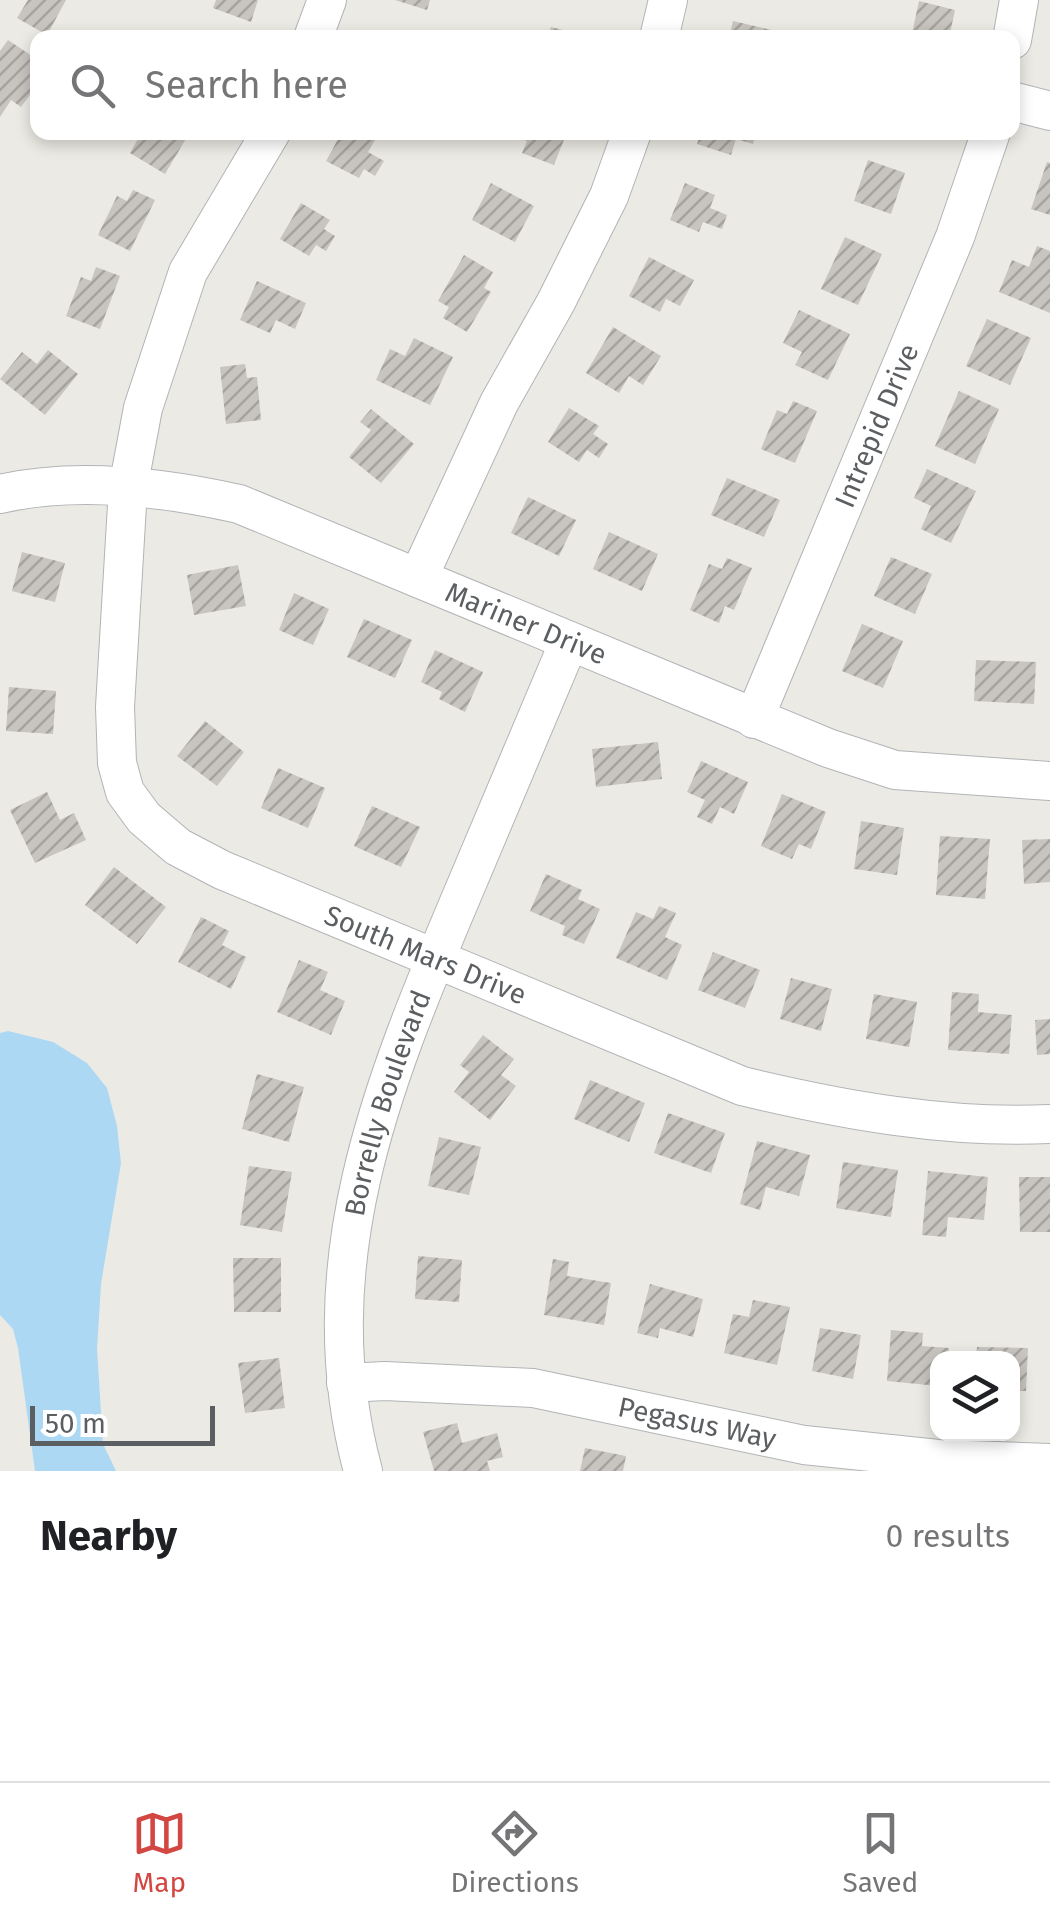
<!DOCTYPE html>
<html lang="en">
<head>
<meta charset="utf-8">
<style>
  body { margin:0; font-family:"Fira Sans",sans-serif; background:#f2f2f2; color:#202124 }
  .controls { position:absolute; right:30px; bottom:30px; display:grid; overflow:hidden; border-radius:20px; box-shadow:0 5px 15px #0003 }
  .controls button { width:90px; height:90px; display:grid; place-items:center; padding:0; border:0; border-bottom:2px solid #e0e0e0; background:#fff; color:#202124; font:50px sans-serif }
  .scale { position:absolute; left:30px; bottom:25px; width:185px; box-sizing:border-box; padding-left:10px; border:5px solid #5c5f62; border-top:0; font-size:28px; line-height:35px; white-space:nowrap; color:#5c5f62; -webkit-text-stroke:8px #fff; paint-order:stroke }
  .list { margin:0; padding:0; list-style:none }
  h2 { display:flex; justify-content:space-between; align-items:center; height:130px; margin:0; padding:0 40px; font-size:42px }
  h2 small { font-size:32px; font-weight:400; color:#757577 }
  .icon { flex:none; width:55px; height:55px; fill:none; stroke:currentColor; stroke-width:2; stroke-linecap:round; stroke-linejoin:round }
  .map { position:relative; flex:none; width:1050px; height:1471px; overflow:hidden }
  .search { position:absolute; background:#fff; box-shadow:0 5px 15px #0003; left:30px; right:30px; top:30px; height:110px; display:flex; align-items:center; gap:25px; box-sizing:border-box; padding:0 35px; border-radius:20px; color:#757577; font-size:38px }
  .sheet { height:310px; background:#fff }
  nav { display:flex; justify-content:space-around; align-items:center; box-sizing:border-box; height:140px; border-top:2px solid #e0e0e0; background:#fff; font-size:28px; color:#757577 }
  nav a { display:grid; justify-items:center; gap:5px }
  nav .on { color:#d34742 }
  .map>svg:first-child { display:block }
</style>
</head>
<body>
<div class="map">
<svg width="1050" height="1471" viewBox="0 0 1050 1471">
  <defs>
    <pattern id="building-hatch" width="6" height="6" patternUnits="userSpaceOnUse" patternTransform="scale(2.5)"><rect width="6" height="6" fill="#c8c5c0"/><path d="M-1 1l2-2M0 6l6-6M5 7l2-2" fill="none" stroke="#a6a39f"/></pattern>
  </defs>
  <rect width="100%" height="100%" fill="#eceae4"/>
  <path fill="#acd8f4" d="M8,1031L53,1042L87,1063L107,1088L117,1126L121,1163L101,1284L97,1349L103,1444L116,1471H35L18,1348L13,1329L0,1315V1033Z"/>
  <path fill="url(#building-hatch)" d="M28,0H66L47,35L17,18Z
    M216,0H258L251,22L213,8Z
    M395,0H430L427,10Z
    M919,1L955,10L949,38H911Z
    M733,21L789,34L788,38H729Z
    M551,27L587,36L586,38H547Z
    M8,40L38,60V84L21,107L11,100L0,117V51Z
    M132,132H190L165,174L130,153L139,137Z
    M342,132H362L375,140L368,152L384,161L375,176L364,169L359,178L326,161Z
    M507,132H567L554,165L522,153L527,141Z
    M701,132H756L753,144L736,139L731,155L697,144Z
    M868,160L905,173L891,214L854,201Z
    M1047,162L1050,163V215L1031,209Z
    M491,183L534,206L515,242L472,220Z
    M685,183L715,195L710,208L727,215L722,229L703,222L699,232L670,220Z
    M133,190L155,200L130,251L98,235L117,196L127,201Z
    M301,203L330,220L324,229L335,236L326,251L316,245L309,256L280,239Z
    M845,237L882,254L858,305L821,289Z
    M1037,246L1050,251V313L999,292L1012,260L1029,267Z
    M464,255L493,272L484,288L491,292L467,332L443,318L449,307L438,301Z
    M649,257L694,280L680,306L666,299L660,312L629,296Z
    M96,267L120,276L100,329L66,316L81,277L91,281Z
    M257,281L306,303L295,329L276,320L270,333L240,320Z
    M799,310L850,334L828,380L795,365L802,352L783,343Z
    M987,319L1031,338L1010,385L966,366Z
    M613,327L661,356L643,385L629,376L619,393L586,373Z
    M414,338L453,357L430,405L376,380L390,349L405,356Z
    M48,350L78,374L45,415L0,379L22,352L37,364Z
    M245,364L247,378L257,377L261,420L226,424L220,367Z
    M959,391L999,409L975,464L935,446Z
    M793,401L817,411L795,463L761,449L777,410L787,414Z
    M569,408L599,426L593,434L608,444L599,458L587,450L579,462L548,442Z
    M371,409L414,444L381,483L349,457L371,430L360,422Z
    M927,469L976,491L951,543L921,529L931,506L914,498Z
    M727,478L780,500L764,537L711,515Z
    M528,497L576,520L559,556L511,533Z
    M609,532L658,554L642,591L593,569Z
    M22,552L65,563L55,602L12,591Z
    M891,557L932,574L915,614L874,596Z
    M727,558L752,568L734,610L725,606L719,623L690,610L709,564L722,569Z
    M238,565L246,606L194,615L187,575Z
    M294,593L329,609L313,645L279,630Z
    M364,619L412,640L395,678L347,657Z
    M862,624L903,641L883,688L842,671Z
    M435,650L483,672L465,712L439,699L442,692L421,682Z
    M976,660L1036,662L1034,704L974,701Z
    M9,687L56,691L53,734L6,731Z
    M205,721L244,752L217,786L177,756Z
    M658,742L662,779L596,787L592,749Z
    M701,761L748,782L734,814L720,807L712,824L697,817L705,800L687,792Z
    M278,768L325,788L308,828L261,808Z
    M47,792L60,820L74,813L86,840L35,863L10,810Z
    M782,794L826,812L811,849L799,844L792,859L761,846Z
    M372,806L420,827L401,867L354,846Z
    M861,821L904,828L897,875L854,869Z
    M940,836L990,839L985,899L936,895Z
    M1050,839V882L1024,884L1022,840Z
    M114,867L166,907L137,944L85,905Z
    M546,874L582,890L578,899L600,909L584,944L562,935L565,926L530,911Z
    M659,906L676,913L665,937L682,945L667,980L616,958L636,912L653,919Z
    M201,917L229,931L222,945L246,957L231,989L178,962Z
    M713,952L760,970L745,1008L698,990Z
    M299,960L328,972L320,990L345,1001L331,1035L277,1012Z
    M791,978L832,989L821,1031L780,1019Z
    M952,992L979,994L978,1012L1012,1015L1009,1054L948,1050Z
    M874,994L917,1002L909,1047L866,1039Z
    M1050,1019V1054L1037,1055L1035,1020Z
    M483,1035L514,1059L501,1075L516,1086L490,1120L454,1092L469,1072L460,1065Z
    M257,1074L304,1087L289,1142L242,1129Z
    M590,1080L645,1103L629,1142L574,1119Z
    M668,1113L725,1133L711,1173L654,1153Z
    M439,1137L481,1147L469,1195L428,1186Z
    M757,1141L810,1155L799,1196L766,1187L760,1210L740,1204Z
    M843,1162L898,1170L891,1217L836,1208Z
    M249,1166L292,1172L282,1232L240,1225Z
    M928,1171L988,1177L984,1220L948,1217L946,1237L922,1235Z
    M1019,1177H1050V1232H1020Z
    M418,1256L462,1260L459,1302L415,1299Z
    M233,1258H281V1312H234Z
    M553,1259L569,1262L567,1276L611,1283L604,1325L544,1315Z
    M650,1284L703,1299L693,1337L660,1328L658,1338L637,1333Z
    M753,1300L790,1307L777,1365L724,1353L733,1314L749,1317Z
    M820,1328L861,1335L853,1379L812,1371Z
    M891,1330L923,1333L922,1346L949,1348V1358H938V1386L887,1381Z
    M977,1347L1028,1348L1026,1391H1012V1358H976Z
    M279,1358L285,1408L245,1413L238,1363Z
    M457,1423L462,1443L497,1433L503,1457L487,1461L490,1471H434L423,1432Z
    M585,1448L626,1456L623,1471H580Z"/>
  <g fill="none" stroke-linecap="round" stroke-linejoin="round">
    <g stroke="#b1b4b7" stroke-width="40">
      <g id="minor">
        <path d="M313,38L327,0"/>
        <path d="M659,38L668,0"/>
        <path d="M1012,40L1019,0"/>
        <path d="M1012,101L1050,111"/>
        <path id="s1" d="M271,132L188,272L143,408L128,488L115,707L117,763L125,792L144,818L178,847L222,870L742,1086C842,1110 947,1129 1050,1124"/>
        <path id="s2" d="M0,494C77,476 163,487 239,504L828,748L895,770L1050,781"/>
        <path d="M418,578L499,403L556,302L609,196L632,132"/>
        <path id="s3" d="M754,719L955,237L991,132"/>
        <path id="s4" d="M346,1383L385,1381L533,1388L804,1445L938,1459L1050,1463"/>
        <path id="s5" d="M363,1471C308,1266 381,1087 460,900C496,814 532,728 569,642"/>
      </g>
    </g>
    <use href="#minor" stroke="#fff" stroke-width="38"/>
  </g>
  <g text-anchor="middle" stroke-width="8" stroke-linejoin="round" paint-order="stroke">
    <g font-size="28" fill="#5c5f62" stroke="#fff">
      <text dy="10" stroke="none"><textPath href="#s3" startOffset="318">Intrepid Drive</textPath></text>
      <text dy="10" stroke="none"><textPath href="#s2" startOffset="552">Mariner Drive</textPath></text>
      <text dy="10" stroke="none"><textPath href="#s1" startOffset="1040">South Mars Drive</textPath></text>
      <text dy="10" stroke="none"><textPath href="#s5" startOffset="375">Borrelly Boulevard</textPath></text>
      <text dy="10" stroke="none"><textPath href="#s4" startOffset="355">Pegasus Way</textPath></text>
    </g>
  </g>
</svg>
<div class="controls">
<button><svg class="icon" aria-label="layers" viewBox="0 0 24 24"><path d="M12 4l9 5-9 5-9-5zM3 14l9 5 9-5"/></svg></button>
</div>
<div class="scale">50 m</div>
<div class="search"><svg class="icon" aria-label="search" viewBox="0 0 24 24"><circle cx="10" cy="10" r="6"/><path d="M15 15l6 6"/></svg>Search here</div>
</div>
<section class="sheet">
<h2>Nearby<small>0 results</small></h2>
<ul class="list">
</ul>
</section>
<nav>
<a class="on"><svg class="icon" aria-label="map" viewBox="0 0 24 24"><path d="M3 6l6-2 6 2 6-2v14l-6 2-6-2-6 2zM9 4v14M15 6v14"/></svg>Map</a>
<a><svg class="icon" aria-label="directions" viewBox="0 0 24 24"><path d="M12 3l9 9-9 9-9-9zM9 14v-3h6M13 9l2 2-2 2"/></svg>Directions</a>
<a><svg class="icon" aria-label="saved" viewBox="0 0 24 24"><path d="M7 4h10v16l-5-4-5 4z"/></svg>Saved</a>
</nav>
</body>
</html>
